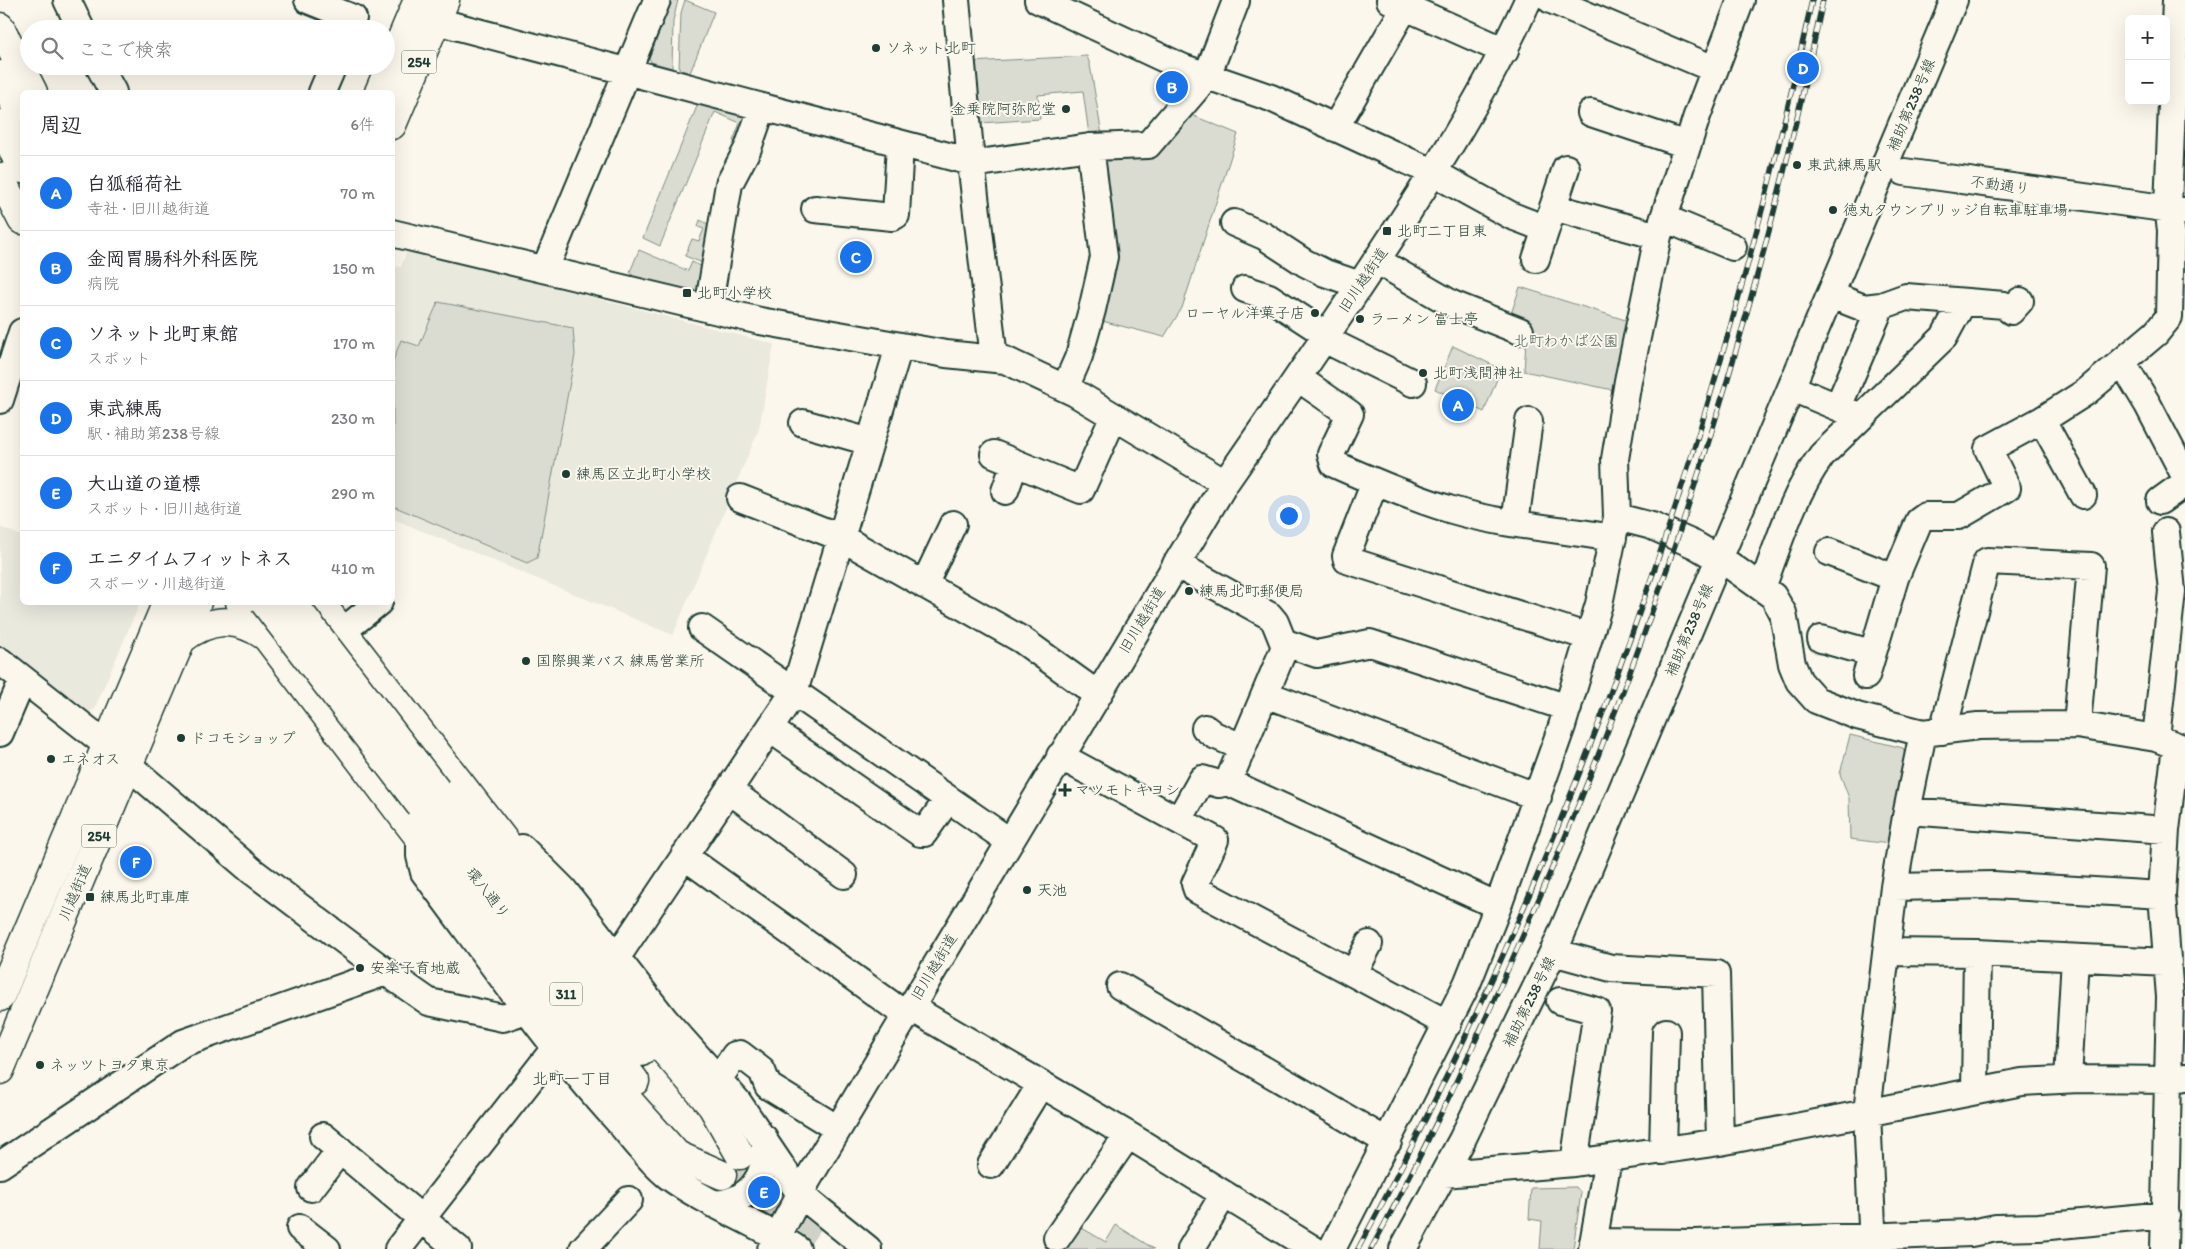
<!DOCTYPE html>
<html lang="ja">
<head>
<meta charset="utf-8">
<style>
  body { margin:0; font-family:Itim,"Klee One",sans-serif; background:#f2f2f3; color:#2b2b33 }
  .controls { position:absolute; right:15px; top:15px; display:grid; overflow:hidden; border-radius:8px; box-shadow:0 5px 20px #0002 }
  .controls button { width:45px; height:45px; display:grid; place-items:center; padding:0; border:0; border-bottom:1px solid #e1e1e2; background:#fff; color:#2b2b33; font:25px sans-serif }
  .you { position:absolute; left:1288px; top:515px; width:18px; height:18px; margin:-12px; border:4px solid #fff; border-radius:50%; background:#1a73e8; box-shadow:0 0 0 8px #1a73e833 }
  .badge { display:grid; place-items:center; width:32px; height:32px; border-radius:50%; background:#1a73e8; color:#fff; font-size:16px; font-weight:700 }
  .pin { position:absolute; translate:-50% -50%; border:2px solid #fff; box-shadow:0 1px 5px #0006 }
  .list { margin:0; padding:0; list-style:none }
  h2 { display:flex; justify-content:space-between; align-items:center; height:65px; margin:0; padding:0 20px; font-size:21px }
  h2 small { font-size:16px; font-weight:400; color:#7c7c81 }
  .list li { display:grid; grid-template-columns:32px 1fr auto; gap:15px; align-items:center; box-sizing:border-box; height:75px; padding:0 20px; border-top:1px solid #e1e1e2 }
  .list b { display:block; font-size:19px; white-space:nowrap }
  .list p { margin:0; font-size:16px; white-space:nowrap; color:#7c7c81 }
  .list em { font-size:16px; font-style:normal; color:#7c7c81 }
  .icon { flex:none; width:28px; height:28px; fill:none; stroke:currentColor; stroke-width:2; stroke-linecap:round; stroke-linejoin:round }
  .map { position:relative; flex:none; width:2185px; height:1249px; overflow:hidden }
  .search { position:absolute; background:#fff; box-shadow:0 5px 20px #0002; left:20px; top:20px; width:375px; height:55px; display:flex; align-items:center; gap:12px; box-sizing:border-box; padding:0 18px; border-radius:28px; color:#7c7c81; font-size:19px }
  .panel { position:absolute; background:#fff; box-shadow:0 5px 20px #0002; left:20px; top:90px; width:375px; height:515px; border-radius:8px }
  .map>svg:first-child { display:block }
</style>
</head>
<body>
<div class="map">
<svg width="2185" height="1249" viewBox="0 0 2185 1249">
  <rect width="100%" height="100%" fill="#fbf7ec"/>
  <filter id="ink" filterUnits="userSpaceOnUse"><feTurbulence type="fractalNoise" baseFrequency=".02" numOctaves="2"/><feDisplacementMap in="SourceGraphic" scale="10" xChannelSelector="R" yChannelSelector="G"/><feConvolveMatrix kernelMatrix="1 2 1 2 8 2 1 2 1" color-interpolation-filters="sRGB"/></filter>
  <g filter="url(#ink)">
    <path fill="#eae9de" d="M407,250L774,344L759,429L673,635L393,519L392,266L401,267Z
      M0,527L22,536V602L140,603L94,710L85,713L0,647Z"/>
    <path fill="#dbdcd1" stroke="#7d8c82" d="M672,0H678L673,21L672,68L651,62L649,58Z
      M685,0L714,12L690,73L679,69L681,13Z
      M1087,56L1090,65L1103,141L1090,142L1083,91L1038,95L1040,119L980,123L970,62Z
      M700,99L747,111L740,144L733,141L740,123L715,112L660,246L643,238Z
      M1189,114L1238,134L1182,308L1164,337L1098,320L1101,163L1106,155Z
      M700,220L712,226L708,265L685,256L692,239L699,241L704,229L698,227Z
      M639,250L688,271L692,262L707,269L705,286L696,293L636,280L630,272Z
      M1520,287L1635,323L1622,392L1524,371L1527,328L1509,320Z
      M438,302L573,328L575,355L537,558L527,563L393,506V361L401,340L419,346Z
      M1453,346L1501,369L1484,412L1435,389Z
      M1850,735L1903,748L1906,756L1890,844L1850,839L1849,798L1840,774Z
      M757,1141L745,1186L710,1194Z
      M1576,1187L1581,1193L1573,1249H1540L1542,1221L1529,1219L1531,1188Z
      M1073,1223L1106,1242L1116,1225L1154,1249H1055Z"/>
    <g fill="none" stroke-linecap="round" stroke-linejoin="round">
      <path stroke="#cfd2c7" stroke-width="28" stroke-dasharray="28 14" stroke-linecap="butt" d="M743,1157L809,1213
        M722,1175L823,1249"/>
      <g stroke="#1f3d34" stroke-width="30">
        <path id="minor" d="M67,0L81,29
          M308,0L353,18
          M956,0L971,162L994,358
          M1038,0L1184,68L1271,98L1434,173L1512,216L1546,229
          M1390,0L1505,51
          M1551,0L1714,69
          M436,21L971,162L979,163L1090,147L1148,145L1207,76L1236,1
          M99,66L113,92
          M322,92L333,66
          M1591,113L1687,145
          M1335,128L1405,7
          M1904,172L2185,211
          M1553,207L1658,236
          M815,209L892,217L896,215L900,144
          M1664,218L1733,247
          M1234,223L1264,236L1305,263L1325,273L1360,285
          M392,233L760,321L946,354L1005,360L1075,393L1225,483
          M1536,259L1566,168
          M1376,260L1452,304L1520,331
          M545,269L657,0
          M1245,289L1269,297L1327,335
          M1831,295L1864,308L1881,306L1906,297L2004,305L2011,311L2020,301
          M708,309L729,184L748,148L762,108
          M1324,339L1413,383
          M2122,362L2148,405L2185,476
          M1298,378L1350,414L1331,454L1334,464C1372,481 1412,498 1452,510C1503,525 1560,529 1613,538
          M1065,388L1079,356L1092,310L1104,257L1090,147
          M1792,388L1854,414
          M0,400L22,332
          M1838,407L1881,306
          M2042,420L2083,495
          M803,423L870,442
          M994,454L1081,490L1114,416
          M1375,482L1346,556L1347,560L1589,637
          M1005,491L1015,463
          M740,498L842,538L1022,640L1097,694
          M2160,501L2185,483
          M1617,517L1652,526L1695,545L1731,566L1773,596L1783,613L1792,664L1799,681L1816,700L1857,716L1923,733L1978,726L2077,725L2156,738L2185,749
          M1515,523L1529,421
          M1829,552L1895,578
          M1176,564L1270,616L1275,622L1283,642L1317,654L1370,643L1568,708
          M924,585L953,524
          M1762,588C1779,542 1793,494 1822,455L1944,337L1963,302
          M702,628L1009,841
          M343,631L379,602
          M1821,639L1871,653
          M1286,644L1228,782L1498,906
          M0,661L107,745
          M1866,676L1895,578L1919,521L1926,516H1959L2007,488L1988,449L2042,420L2086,392L2156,333L2169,317L2171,230L2168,208L2176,0
          M1265,694L1538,797
          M1205,728L1214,735L1242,747
          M770,729L920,833H924L948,799
          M1943,731L1987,561L2091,566L2077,725
          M0,733L23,679
          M2156,738L2172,591L2166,532
          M1060,756L1215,840L1195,884L1197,890L1448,1024
          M129,766L252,871L386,972L429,1002L503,1018L515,1014L526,1007
          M729,790L844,875
          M1907,811L2166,830
          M1179,820L1202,779L1219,784L1228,782
          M420,839V856L424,872C487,956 547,1043 617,1120C632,1137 651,1163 668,1176C708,1205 756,1222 797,1249
          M522,848L563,889L665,1020L738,1102L800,1194L868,1249
          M684,856L906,1015
          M1894,887L1993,885L2162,895
          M1553,952L1611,968L1716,974L1720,1142
          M1887,952L1977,953L2168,962
          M617,957L794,692L899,347
          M1354,973L1369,944
          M1120,986L1388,1142
          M1560,1001L1597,1011L1574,1163
          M910,1007L1128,1135L1313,1249
          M2068,1079L2075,958
          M717,1081L735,1055L740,1054L762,1071L768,1086L838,1129
          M1975,1091L1977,953
          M323,1136L458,1249
          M1663,1151L1666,1032
          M0,1165L183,1043L386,972
          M991,1165L1041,1084
          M1444,1174L1574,1163L1720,1142L2022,1082L2079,1079L2169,1080L2185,1077
          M311,1188L340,1150
          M713,1204C750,1203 770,1174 764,1138
          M300,1228L327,1249
          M1057,1238L1128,1135
          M1593,1242L1696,1243L1971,1233L1996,1228L2039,1227L2166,1215
          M398,1249L555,1048
          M583,1249L629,1200
          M771,1249L808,1179L1225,483C1275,411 1325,338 1374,264C1431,178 1485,94 1528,0
          M1191,1249L1224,1194
          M1332,1249L1467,984L1498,906L1562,726L1599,604L1617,517L1615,459L1628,381L1658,236L1697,116L1741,0
          M1403,1249L1462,1140L1558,942L1954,0
          M1592,1249L1608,1159
          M1873,1249L1867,1112L1894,887L1907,811L1923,733
          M2164,1249L2170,997L2162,895L2166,830L2176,746"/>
      </g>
      <g stroke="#1f3d34" stroke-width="31">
        <path id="major" d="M0,27L33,92
          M0,75L22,119
          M0,124L22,169
          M0,177L22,220
          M240,602L404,818L587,1054L677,1155L722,1175
          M320,602L608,975L643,1026L712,1106L740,1155
          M437,791L641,1052
          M420,805L635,1081"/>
      </g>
      <g stroke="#1f3d34" stroke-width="31">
        <path id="highway" d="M379,92L418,0
          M392,125L445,0
          M182,639C210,618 236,616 265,636
          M0,997L167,602
          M0,1070L197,602"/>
      </g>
      <use href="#minor" stroke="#fbf7ec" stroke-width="26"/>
      <use href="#major" stroke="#fbf7ec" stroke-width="28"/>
      <use href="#highway" stroke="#fbf7ec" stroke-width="28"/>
      <g stroke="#1f3d34" stroke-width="5.5">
        <path id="rail" d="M1358,1249C1570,858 1718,434 1812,0
          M1371,1249C1426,1150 1474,1046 1520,942C1654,641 1756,323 1823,0"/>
      </g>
      <use href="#rail" stroke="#fbf7ec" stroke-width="4" stroke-dasharray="11" stroke-linecap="butt"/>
      <g stroke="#1f3d34" stroke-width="31" stroke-linecap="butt">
        <path id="major-bridge" d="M264,602L420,805
          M292,602L437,791"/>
      </g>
      <use href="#major-bridge" stroke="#fbf7ec" stroke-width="28"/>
    </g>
  </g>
  <g fill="#1f3d34" stroke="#fbf7ec" stroke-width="2">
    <circle cx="876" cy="48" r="5"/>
    <circle cx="1066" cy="109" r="5"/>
    <circle cx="1797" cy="165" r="5"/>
    <circle cx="1833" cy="210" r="5"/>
    <rect x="1382" y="226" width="10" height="10" rx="2.5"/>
    <rect x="682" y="288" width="10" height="10" rx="2.5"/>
    <circle cx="1315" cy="313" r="5"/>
    <circle cx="1360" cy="319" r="5"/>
    <circle cx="1423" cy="373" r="5"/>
    <circle cx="566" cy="474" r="5"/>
    <circle cx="1189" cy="591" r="5"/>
    <circle cx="526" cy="661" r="5"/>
    <circle cx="181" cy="738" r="5"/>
    <circle cx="51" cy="759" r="5"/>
    <path d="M1062.5 782.5h5v5h5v5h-5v5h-5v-5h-5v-5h5z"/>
    <circle cx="1027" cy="890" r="5"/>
    <rect x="85" y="892" width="10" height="10" rx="2.5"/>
    <circle cx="360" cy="968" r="5"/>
    <circle cx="40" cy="1065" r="5"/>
  </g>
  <g text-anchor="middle" stroke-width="4" stroke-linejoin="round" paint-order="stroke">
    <g fill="#fbf7ec" stroke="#61756b" stroke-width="1">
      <rect x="401.5" y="50.5" width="35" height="23" rx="4"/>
      <rect x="81.5" y="824.5" width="35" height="23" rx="4"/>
      <rect x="550" y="982.5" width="32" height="23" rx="4"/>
    </g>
    <g font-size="14" font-weight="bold" fill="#1f3d34">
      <text x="419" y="67">254</text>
      <text x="99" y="841">254</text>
      <text x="566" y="999">311</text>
    </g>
    <g font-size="15" fill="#1f3d34" stroke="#fbf7ec" text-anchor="start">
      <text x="886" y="53">ソネット北町</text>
      <text x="1056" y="114" text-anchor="end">金乗院阿弥陀堂</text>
      <text x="1807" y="170">東武練馬駅</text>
      <text x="1843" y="215">徳丸タウンブリッジ自転車駐車場</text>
      <text x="1397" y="236">北町二丁目東</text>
      <text x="697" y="298">北町小学校</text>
      <text x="1305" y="318" text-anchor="end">ローヤル洋菓子店</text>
      <text x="1370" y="324">ラーメン 富士亭</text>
      <text x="1433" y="378">北町浅間神社</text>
      <text x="576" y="479">練馬区立北町小学校</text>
      <text x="1199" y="596">練馬北町郵便局</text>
      <text x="536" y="666">国際興業バス 練馬営業所</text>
      <text x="191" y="743">ドコモショップ</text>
      <text x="61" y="764">エネオス</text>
      <text x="1075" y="795">マツモトキヨシ</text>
      <text x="1037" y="895">天池</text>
      <text x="100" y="902">練馬北町車庫</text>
      <text x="370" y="973">安楽子育地蔵</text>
      <text x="50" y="1070">ネッツトヨタ東京</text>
    </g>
    <g font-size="15" fill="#1f3d34" stroke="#fbf7ec">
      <text transform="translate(1911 105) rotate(-67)" y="5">補助第238号線</text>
      <text transform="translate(2000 185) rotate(8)" y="5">不動通り</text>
      <text transform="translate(1363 280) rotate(-56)" y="5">旧川越街道</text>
      <text transform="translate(1142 620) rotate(-59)" y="5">旧川越街道</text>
      <text transform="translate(1689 630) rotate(-67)" y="5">補助第238号線</text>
      <text transform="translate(75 892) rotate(-67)" y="5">川越街道</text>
      <text transform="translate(488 893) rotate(52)" y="5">環八通り</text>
      <text transform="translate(934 967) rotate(-59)" y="5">旧川越街道</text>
      <text transform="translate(1529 1002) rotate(-64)" y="5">補助第238号線</text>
    </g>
    <g font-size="15" fill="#455d53" stroke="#fbf7ec">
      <text x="1566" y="346">北町わかば公園</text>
    </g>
    <g font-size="16" fill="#1f3d34" stroke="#fbf7ec">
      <text x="572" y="1084">北町一丁目</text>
    </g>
  </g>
</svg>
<div class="controls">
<button>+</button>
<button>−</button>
</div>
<div class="you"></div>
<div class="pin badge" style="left:1458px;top:405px">A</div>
<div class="pin badge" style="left:1172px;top:87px">B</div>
<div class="pin badge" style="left:856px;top:257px">C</div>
<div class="pin badge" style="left:1803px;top:68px">D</div>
<div class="pin badge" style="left:764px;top:1192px">E</div>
<div class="pin badge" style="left:136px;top:862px">F</div>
<div class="search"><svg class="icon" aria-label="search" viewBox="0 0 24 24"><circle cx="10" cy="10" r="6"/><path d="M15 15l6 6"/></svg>ここで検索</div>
<section class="panel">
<h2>周辺<small>6件</small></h2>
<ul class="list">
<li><span class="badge">A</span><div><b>白狐稲荷社</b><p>寺社 · 旧川越街道</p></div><em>70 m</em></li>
<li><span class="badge">B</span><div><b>金岡胃腸科外科医院</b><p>病院</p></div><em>150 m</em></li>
<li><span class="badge">C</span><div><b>ソネット北町東館</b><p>スポット</p></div><em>170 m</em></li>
<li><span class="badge">D</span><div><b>東武練馬</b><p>駅 · 補助第238号線</p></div><em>230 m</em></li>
<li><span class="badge">E</span><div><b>大山道の道標</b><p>スポット · 旧川越街道</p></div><em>290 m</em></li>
<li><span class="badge">F</span><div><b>エニタイムフィットネス</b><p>スポーツ · 川越街道</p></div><em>410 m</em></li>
</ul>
</section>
</div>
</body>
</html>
